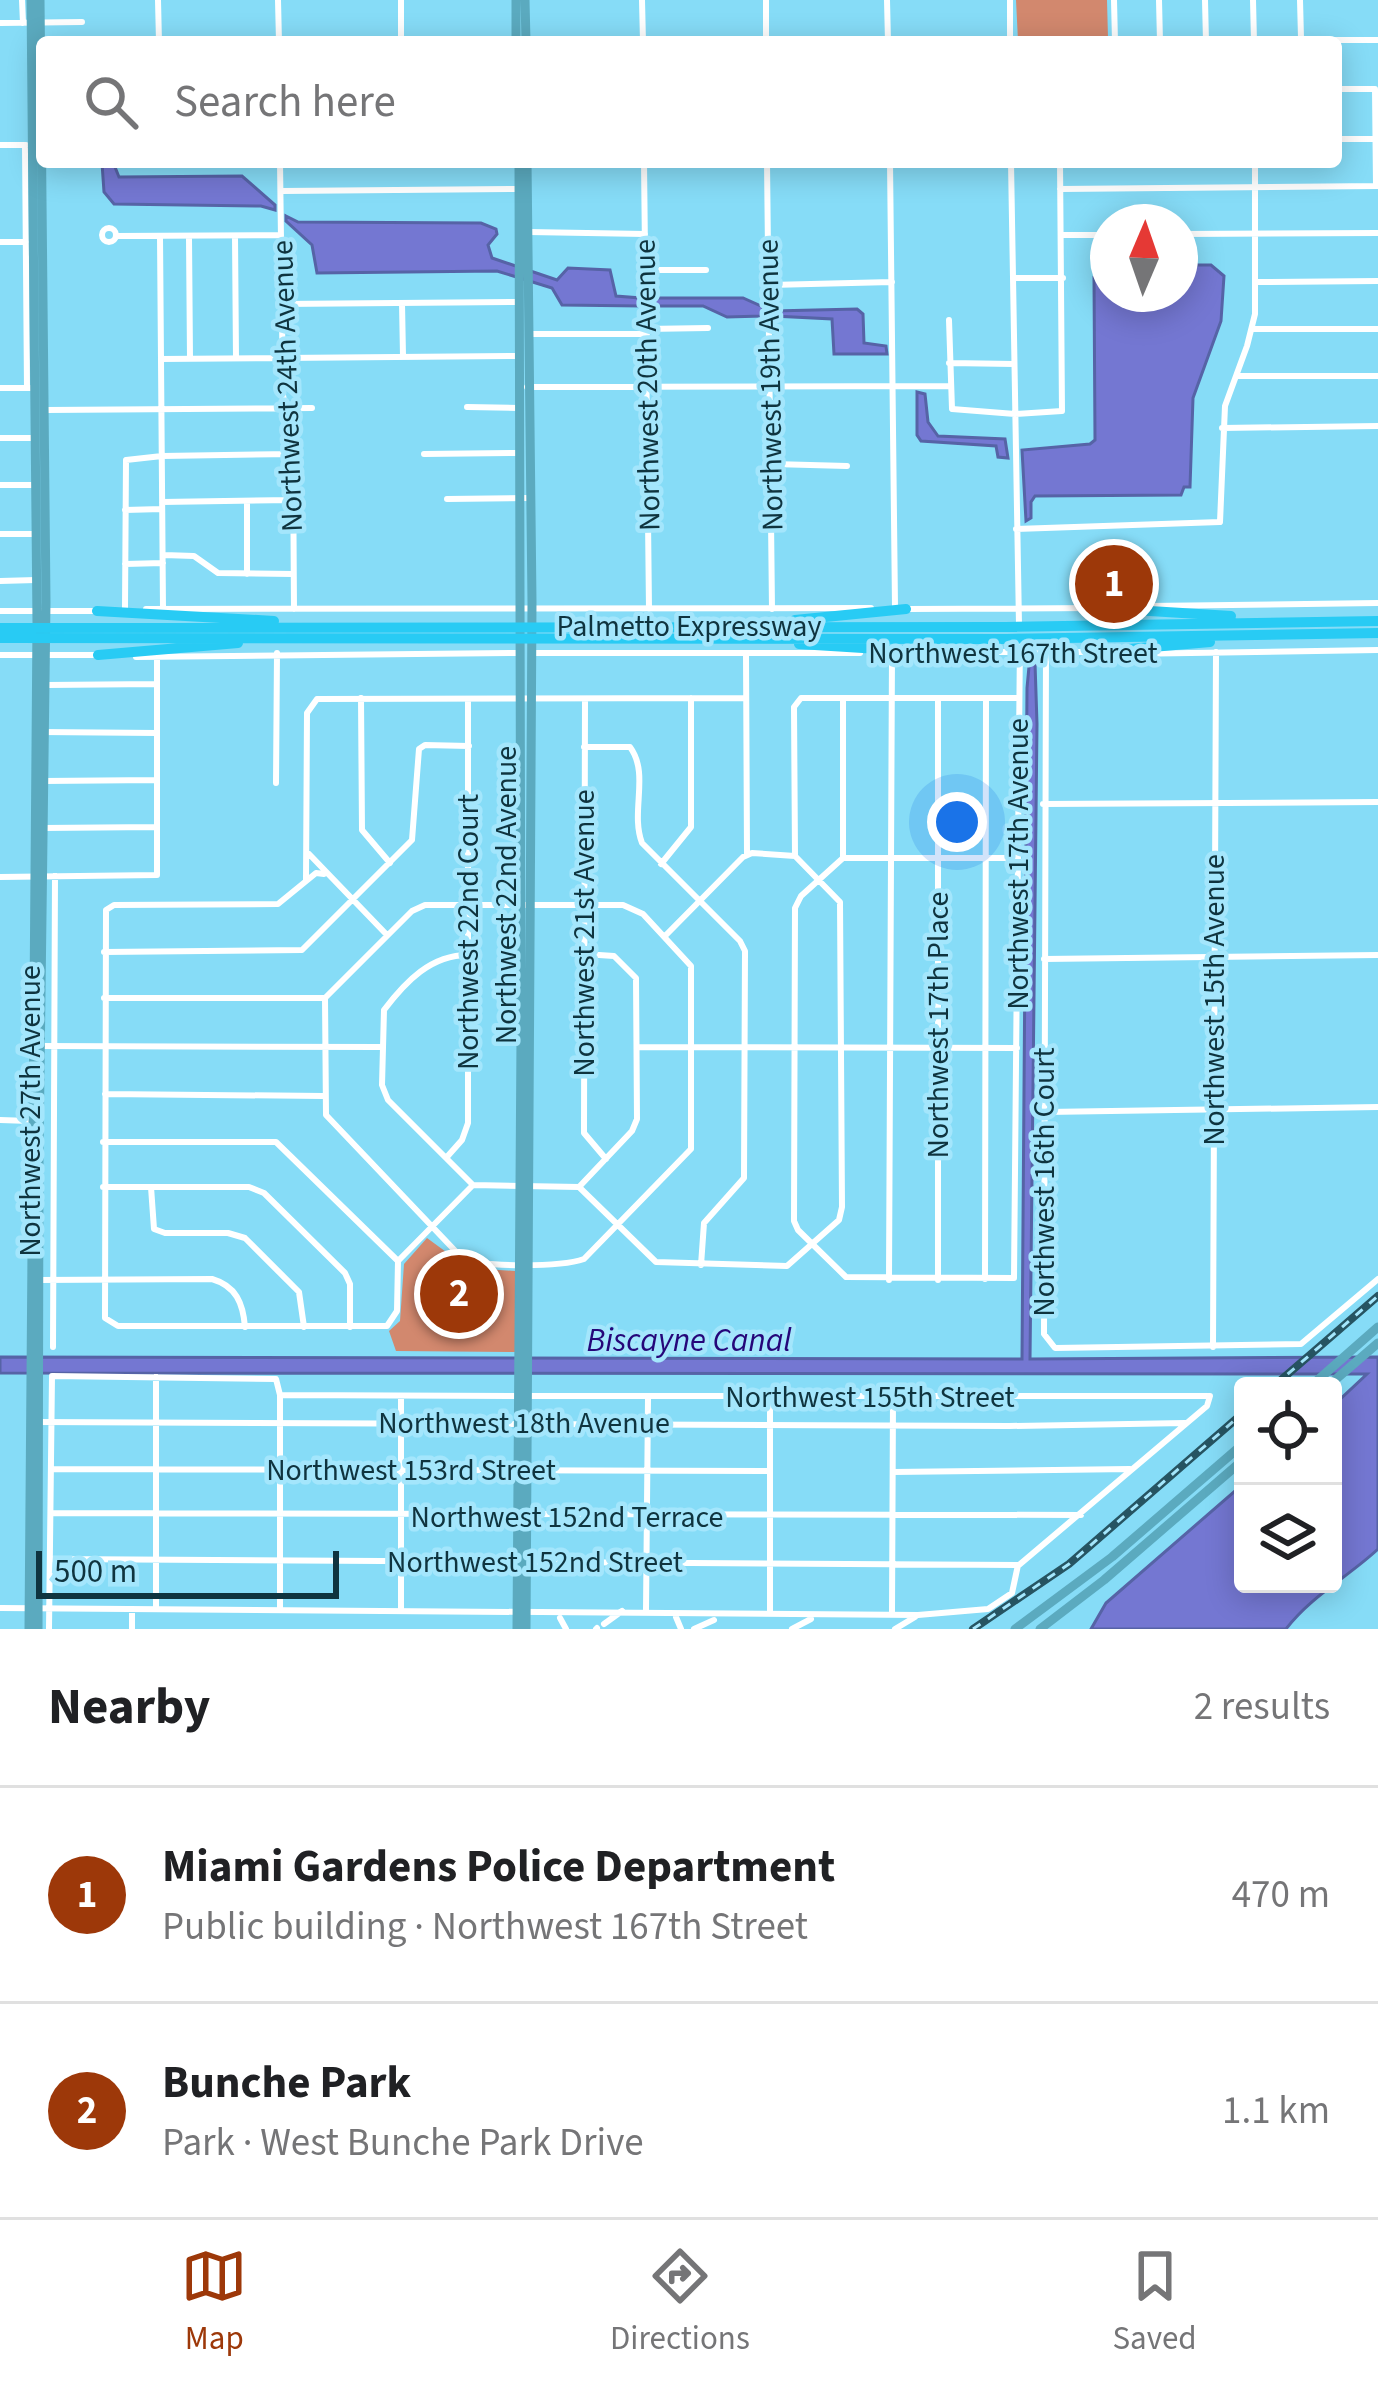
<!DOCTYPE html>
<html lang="en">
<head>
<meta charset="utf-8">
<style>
  body { margin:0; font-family:"Source Sans 3",sans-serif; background:#f6f6f6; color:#202124 }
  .controls { position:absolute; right:36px; bottom:36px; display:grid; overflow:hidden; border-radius:12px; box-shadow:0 6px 30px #0003 }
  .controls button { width:108px; height:108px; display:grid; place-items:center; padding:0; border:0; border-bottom:3px solid #e0e0e0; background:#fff; color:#202124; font:60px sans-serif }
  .compass { position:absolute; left:1090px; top:204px; width:108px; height:108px; border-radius:50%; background:#fff; box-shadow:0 6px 30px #0003; rotate:2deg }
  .scale { position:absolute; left:36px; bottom:30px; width:303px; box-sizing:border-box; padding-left:12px; border:6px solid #0f343f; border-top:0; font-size:33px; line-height:42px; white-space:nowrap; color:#0f343f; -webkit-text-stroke:9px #a4e6fc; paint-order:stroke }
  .you { position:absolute; left:957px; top:822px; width:42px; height:42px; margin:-30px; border:9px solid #fff; border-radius:50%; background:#1a73e8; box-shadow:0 0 0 18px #1a73e833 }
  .badge { display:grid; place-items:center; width:78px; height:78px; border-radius:50%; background:#9d3809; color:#fff; font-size:39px; font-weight:700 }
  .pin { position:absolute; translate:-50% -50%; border:6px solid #fff; box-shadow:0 3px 12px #0006 }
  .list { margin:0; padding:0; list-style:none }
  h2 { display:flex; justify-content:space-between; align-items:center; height:156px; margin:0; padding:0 48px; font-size:51px }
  h2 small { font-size:39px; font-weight:400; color:#757577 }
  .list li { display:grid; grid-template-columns:78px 1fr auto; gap:36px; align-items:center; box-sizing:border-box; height:216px; padding:0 48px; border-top:3px solid #e0e0e0 }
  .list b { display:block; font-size:45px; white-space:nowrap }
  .list p { margin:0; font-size:39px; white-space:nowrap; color:#757577 }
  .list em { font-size:39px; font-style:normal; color:#757577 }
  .icon { flex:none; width:66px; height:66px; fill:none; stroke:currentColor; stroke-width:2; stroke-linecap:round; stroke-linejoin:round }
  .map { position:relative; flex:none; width:1378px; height:1629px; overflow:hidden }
  .search { position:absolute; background:#fff; box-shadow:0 6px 30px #0003; left:36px; right:36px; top:36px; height:132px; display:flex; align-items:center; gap:30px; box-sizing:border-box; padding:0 42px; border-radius:12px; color:#757577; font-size:45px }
  .sheet { height:588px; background:#fff }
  nav { display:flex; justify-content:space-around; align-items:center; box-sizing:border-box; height:168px; border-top:3px solid #e0e0e0; background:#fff; font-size:33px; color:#757577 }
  nav a { display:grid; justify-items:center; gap:6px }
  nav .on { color:#9d3809 }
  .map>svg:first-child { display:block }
</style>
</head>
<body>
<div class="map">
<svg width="1378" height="1629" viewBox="0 0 1378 1629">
  <rect width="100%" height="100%" fill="#86dcf7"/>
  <path fill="#d2886e" d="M1016,0H1107L1108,38L1018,41Z
    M427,1238L468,1268L515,1271L517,1352L396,1351L389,1331L400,1321L404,1264Z"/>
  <path fill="#7477d2" stroke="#5663a6" stroke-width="3" d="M113,162L119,177L242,176L275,205V210L261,206L114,204L104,192L102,163Z
    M286,216L298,222L481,223L496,229L497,234L488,245L492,258L557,280L568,268L610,270L616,296L640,298V306L562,305L552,288L497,271L317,273L312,245L286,221Z
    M1180,265H1211L1224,276L1221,321L1193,398L1190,487H1184L1181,495L1035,496L1031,502V518L1026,521L1022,450L1090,444L1095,440L1094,277L1108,267V294H1180Z
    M652,298H743L763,307L762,316L727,317L703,306H654Z
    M857,309L863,314L864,343L886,346L887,354H834L832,319L774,316V311Z
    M917,392L925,394L928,422L938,436L1005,439L1008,458L998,457L996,446L921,441L917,435Z
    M1030,656L1035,663L1037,724L1030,1359L1378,1357V1549C1348,1577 1311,1596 1286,1629H1091L1106,1603L1243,1484V1584H1333V1406L1367,1374L0,1373V1357L1022,1359L1027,688Z"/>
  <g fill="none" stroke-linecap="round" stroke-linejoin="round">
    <path stroke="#fff" stroke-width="6" d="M22,0L23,23
      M158,0L159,42
      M278,0L279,42
      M401,0V42
      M642,0L643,42
      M766,0V42
      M887,0L888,42
      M1010,0V42
      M1114,0L1115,42
      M1159,0L1160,42
      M1205,0L1206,42
      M1253,0L1254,42
      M1300,0L1301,38
      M0,23L82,22
      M1301,40H1378
      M1336,89H1374
      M1375,89L1376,186
      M1336,139H1374
      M0,145H26
      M25,145L27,388
      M280,162L283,395L293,454L294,609
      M644,162L649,609
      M767,162L772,609
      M890,162L895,607
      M1011,162L1019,625
      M1060,189L1378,186
      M281,191L523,189
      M102 235a7 7 0 1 1 14 0a7 7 0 1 1-14 0Z
      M529,232L645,234
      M1180,234L1378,233
      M1061,235H1108
      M116,236L281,235
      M160,236L163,609
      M235,236L236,358
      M189,237L190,359
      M0,242H26
      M645,270H706
      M1014,278H1063
      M1257,282L1378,281
      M770,285L892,282
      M402,303L403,356
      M282,304L518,302
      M949,320L952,409L1015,414L1062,411L1060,162
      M646,329L708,328
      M1252,329H1378
      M530,334H647
      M161,359L520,356
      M949,363L1014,364
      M1238,376H1378
      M527,387L949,386
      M0,388H31
      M467,407L519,408
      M46,410L312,408
      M1222,428L1378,426
      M0,438H35
      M424,454L519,453
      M773,464L847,466
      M0,485H36
      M447,499L529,498
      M247,501V574
      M162,502L293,500
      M125,510L162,509
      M1016,529L1220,522L1225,406L1247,346L1255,314V162
      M0,534H36
      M164,555L194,556L218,573L293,574
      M125,564L163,563
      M0,581L36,580
      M1148,606L1378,603
      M125,608L126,460L162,456L293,454
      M146,609L871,608
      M908,609L1098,608
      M0,611H97
      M1046,651L1044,1334L1055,1348L1301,1344L1378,1279
      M927,652H1094
      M531,653H860
      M746,654L747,854
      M1125,654L1378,650
      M0,655H98
      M136,657L518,653
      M47,685L157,684
      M361,698L362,830L390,863
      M938,698V1280
      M585,699L584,1133L606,1159
      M41,732L157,733
      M584,747H630C650,774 630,812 642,843L740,941L745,951L744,1178L704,1223L701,1265
      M43,781L157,780
      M276,783L277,653
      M1043,804L1378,802
      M43,828L157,827
      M309,854L387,935
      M795,856L794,707L801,698H1019
      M843,858V698
      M1016,858H843L801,896L795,908L794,1221L798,1230L846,1277L1014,1278L1020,638
      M661,864L691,827V698
      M324,874L316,873L278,904L114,905L106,910L105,1318L118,1326H387L397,1311L398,1261L473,1185
      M0,877L157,875V658
      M306,880L307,713L317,699L745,698
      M425,905H623L643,914L691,966V1149L584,1259C561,1267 484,1268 462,1258L326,1115L325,998L412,911Z
      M104,952L302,950L412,840L419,749L425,745L469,746
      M468,955C431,955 406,981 384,1010L382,1085L388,1100L473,1185
      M1044,959L1378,955
      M104,998H325
      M37,1046L381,1047
      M637,1047L1017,1048
      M105,1094L323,1096
      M1046,1112L1378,1107
      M0,1120L30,1121
      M103,1142H276L398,1261
      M446,1158L462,1140L468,1123V699
      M473,1185L579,1187
      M103,1187H249L264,1193L345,1273L350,1284V1327
      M151,1187L154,1229L165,1233H228L245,1238L299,1292L304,1327
      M579,1187L656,1262L787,1266L839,1220L842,1207L840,902L795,856L752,853L743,857L665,936
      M579,1187L632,1131L637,1119L636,978L614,956L584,954
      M985,1279L986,698
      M39,1280L212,1279C236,1286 243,1303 245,1327
      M889,1280L892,653
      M53,1347L55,876
      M1213,1347L1216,652
      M156,1377V1608
      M280,1395L519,1396
      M530,1396H1210L1207,1406L1019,1565
      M36,1422L1009,1426L1185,1423
      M52,1469L770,1471
      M893,1472L1130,1469
      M52,1513L1081,1515
      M51,1559L1018,1565
      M0,1608L918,1615L988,1609L1012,1593L1018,1565
      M401,1609V1397
      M646,1611L648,1399
      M770,1611V1399
      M892,1613L893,1398
      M676,1617L681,1629
      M560,1618L566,1629
      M604,1624L622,1611
      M49,1629L52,1376L276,1379L280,1395V1609
      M132,1629V1609
      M596,1629L597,1628
      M694,1629L714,1620
      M792,1629L811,1619
      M895,1629L915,1617"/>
    <path stroke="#5baabf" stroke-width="9" d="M516,0V42
      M525,0L526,42
      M1311,1386L1378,1327
      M1328,1386L1378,1343
      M29,1629L37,623L31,0
      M38,1629L39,1150L46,602L40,0
      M517,1629L521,1038L519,162
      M526,1629L532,602L527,162
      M1015,1629L1112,1557L1243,1444
      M1040,1629L1104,1580L1243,1460"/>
    <path stroke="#28cbf4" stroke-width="10" d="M1101,608L1231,616
      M97,611L274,621
      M795,620L906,609
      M0,628L1006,627L1378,621
      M0,638L1007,639L1378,633
      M799,644L927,652
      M1094,652L1210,642
      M98,655L238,643"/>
    <g stroke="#265462" stroke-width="8">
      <path id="rail" d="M1274,1386L1378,1296
        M973,1629L1069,1564L1243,1413"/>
    </g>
    <use href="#rail" stroke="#a4e6fc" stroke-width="3" stroke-dasharray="9" stroke-linecap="butt"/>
  </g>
  <g text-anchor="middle" stroke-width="9" stroke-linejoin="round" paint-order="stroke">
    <g font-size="30" fill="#0f343f" stroke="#a4e6fc">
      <text transform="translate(647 385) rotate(-91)" y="10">Northwest 20th Avenue</text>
      <text transform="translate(770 385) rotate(-91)" y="10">Northwest 19th Avenue</text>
      <text transform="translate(287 386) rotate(-92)" y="10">Northwest 24th Avenue</text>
      <text x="689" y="636">Palmetto Expressway</text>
      <text x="1013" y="663">Northwest 167th Street</text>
      <text transform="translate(1018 864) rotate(-90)" y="10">Northwest 17th Avenue</text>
      <text transform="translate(506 895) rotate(-90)" y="10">Northwest 22nd Avenue</text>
      <text transform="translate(468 932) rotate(-90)" y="10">Northwest 22nd Court</text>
      <text transform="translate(584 933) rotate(-90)" y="10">Northwest 21st Avenue</text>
      <text transform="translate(1214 1000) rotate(-90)" y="10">Northwest 15th Avenue</text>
      <text transform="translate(938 1025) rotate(-90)" y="10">Northwest 17th Place</text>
      <text transform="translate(30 1111) rotate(-90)" y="10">Northwest 27th Avenue</text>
      <text transform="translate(1044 1182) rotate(-90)" y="10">Northwest 16th Court</text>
      <text x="870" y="1407">Northwest 155th Street</text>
      <text x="524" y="1433">Northwest 18th Avenue</text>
      <text x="411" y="1480">Northwest 153rd Street</text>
      <text x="567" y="1527">Northwest 152nd Terrace</text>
      <text x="535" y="1572">Northwest 152nd Street</text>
    </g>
    <g font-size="33" font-style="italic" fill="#250679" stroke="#a4e6fc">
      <text x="689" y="1351">Biscayne Canal</text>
    </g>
  </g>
</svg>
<div class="controls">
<button><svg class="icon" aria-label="locate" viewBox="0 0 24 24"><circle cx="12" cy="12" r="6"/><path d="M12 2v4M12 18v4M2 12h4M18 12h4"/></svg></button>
<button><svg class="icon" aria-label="layers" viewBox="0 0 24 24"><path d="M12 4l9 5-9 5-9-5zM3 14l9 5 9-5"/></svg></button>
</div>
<svg class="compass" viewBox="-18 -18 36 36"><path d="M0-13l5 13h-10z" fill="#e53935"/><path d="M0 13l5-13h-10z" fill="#757577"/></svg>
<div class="scale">500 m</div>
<div class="you"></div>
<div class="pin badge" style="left:1114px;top:584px">1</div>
<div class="pin badge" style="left:459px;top:1294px">2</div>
<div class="search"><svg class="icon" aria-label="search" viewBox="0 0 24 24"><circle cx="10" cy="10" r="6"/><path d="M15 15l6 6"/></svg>Search here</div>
</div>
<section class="sheet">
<h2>Nearby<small>2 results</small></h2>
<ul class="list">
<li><span class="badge">1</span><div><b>Miami Gardens Police Department</b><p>Public building · Northwest 167th Street</p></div><em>470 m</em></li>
<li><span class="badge">2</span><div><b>Bunche Park</b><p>Park · West Bunche Park Drive</p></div><em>1.1 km</em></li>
</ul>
</section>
<nav>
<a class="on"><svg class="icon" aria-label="map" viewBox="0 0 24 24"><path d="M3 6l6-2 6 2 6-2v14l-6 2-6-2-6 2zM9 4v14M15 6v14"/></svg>Map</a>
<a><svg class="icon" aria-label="directions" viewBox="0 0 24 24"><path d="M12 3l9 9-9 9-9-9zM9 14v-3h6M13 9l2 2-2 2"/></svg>Directions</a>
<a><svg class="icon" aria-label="saved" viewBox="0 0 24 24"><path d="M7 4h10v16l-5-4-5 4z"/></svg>Saved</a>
</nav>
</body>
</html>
